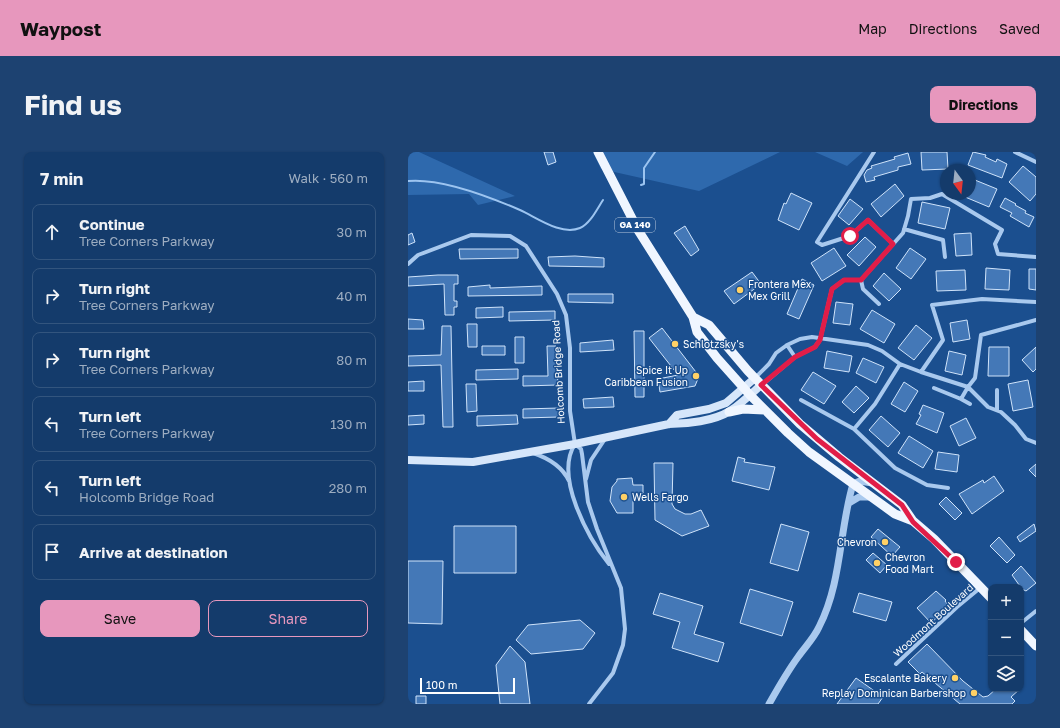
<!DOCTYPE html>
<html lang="en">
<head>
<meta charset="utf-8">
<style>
  body { margin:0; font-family:"Golos Text",sans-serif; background:#1d4271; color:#f1f3f6 }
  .controls { position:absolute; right:12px; bottom:12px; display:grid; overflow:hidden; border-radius:8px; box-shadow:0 1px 3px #0004 }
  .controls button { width:36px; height:36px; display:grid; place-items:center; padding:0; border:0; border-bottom:1px solid #33557e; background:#143b6b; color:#f1f3f6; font:20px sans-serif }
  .compass { position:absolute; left:532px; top:12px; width:36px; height:36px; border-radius:50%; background:#143b6b; box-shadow:0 1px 3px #0004; rotate:165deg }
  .scale { position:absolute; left:12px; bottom:10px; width:95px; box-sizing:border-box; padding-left:4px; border:2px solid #fff; border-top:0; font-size:11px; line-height:14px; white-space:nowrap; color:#fff; -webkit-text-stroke:3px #1b4f8f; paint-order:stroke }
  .stop { position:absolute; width:12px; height:12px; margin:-9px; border:3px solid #e11d48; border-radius:50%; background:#fff }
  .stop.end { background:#e11d48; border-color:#fff; box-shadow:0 1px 4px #0008 }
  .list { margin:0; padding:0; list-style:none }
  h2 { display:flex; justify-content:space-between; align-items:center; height:52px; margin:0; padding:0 16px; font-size:17px }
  h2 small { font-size:13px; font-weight:400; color:#9dadc1 }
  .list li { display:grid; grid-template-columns:26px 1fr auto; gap:12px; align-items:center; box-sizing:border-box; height:56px; margin:0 8px 8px; padding:0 8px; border:1px solid #33557e; border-radius:8px }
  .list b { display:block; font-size:15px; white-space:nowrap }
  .list p { margin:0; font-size:13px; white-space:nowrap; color:#9dadc1 }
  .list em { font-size:13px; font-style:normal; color:#9dadc1 }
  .actions { display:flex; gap:8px; padding:12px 16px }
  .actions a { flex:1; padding:9px 0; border:1px solid #e797bd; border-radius:8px; text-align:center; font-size:14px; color:#e797bd }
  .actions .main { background:#e797bd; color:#111 }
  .icon { flex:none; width:22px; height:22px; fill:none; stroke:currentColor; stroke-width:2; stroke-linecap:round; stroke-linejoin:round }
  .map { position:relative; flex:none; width:628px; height:552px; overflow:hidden; border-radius:8px }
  header { display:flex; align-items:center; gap:24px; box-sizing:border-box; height:56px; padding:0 20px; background:#e797bd; color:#111 }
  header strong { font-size:19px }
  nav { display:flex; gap:22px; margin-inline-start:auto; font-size:14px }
  .intro { display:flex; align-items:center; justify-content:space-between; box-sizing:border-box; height:96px; padding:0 24px }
  h1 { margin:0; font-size:28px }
  .button { padding:10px 18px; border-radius:8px; background:#e797bd; color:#111; font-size:14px; font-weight:700 }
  main { display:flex; gap:24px; padding:0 24px }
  aside { flex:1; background:#143b6b; border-radius:8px; box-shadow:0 1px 3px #0004 }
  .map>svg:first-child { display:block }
</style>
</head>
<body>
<header>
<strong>Waypost</strong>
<nav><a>Map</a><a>Directions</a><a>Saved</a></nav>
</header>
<div class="intro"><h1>Find us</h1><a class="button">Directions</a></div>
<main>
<aside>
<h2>7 min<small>Walk · 560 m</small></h2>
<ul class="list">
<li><svg class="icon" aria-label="ahead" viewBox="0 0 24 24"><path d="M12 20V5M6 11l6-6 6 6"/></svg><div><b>Continue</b><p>Tree Corners Parkway</p></div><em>30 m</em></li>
<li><svg class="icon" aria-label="right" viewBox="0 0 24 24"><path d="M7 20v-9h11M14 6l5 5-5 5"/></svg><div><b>Turn right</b><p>Tree Corners Parkway</p></div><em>40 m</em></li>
<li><svg class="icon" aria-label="right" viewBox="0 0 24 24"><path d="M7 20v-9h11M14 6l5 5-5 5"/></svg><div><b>Turn right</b><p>Tree Corners Parkway</p></div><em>80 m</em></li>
<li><svg class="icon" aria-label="left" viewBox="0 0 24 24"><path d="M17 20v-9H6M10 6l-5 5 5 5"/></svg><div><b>Turn left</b><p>Tree Corners Parkway</p></div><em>130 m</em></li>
<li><svg class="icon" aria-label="left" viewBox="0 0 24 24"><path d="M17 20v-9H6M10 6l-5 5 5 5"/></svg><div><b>Turn left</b><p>Holcomb Bridge Road</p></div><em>280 m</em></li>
<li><svg class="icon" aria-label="arrive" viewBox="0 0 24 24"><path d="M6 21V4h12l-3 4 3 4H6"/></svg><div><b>Arrive at destination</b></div></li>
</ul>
<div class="actions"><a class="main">Save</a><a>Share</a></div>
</aside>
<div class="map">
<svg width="628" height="552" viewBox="0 0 628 552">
  <rect width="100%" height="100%" fill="#1b4f8f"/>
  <path fill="#2e69ad" d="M0,0H11L107,44L70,53L61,42L0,43Z
    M185,0H372L291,39L193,17Z
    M407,0H455L439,14Z"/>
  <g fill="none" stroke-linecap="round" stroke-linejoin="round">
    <path stroke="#9cc4f0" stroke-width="2" d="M0,29C32,26 82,45 112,58C128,65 153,84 172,76C182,72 189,57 195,48
      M233,33L236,32V16L247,0"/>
  </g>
  <path fill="#4478b7" stroke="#cfe3fa" d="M136,0H145L148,10L140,13Z
    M513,0H539L540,17L514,18Z
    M565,0L578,3L577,5L588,10L589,7L599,12L594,26L560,13Z
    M500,1L503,12L490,15V18L466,25L467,28L458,30L456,23L459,18L464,16L463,14L487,7L486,5Z
    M615,14L628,25V42L622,49L601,30Z
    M562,26L589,37L581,55L550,42H562Z
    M487,32L496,44L473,65L463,52Z
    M383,41L404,51L391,78L370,68L376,51L378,52Z
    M597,46L608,52L607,53L618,59L617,61L626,65L621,75L602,64L604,61L592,55Z
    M442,47L455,57L441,73L430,64Z
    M514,50L542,56L537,77L510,71Z
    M277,74L291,98L283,104L266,81Z
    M4,81L7,90L0,93V83Z
    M563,81L564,103L548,104L546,82Z
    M457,85L468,95L451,114L439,103Z
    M426,96L438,114L414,129L403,111Z
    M502,96L518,107L503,127L488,116Z
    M51,97H110V106L52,107Z
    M167,104L196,106V115L141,114L140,105Z
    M578,116L602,118L601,138L577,137Z
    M621,117H628V138L621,137Z
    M557,118L558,138L529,139L528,119Z
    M344,120L353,132L326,152L316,139Z
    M476,121L493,137L481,149L465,134Z
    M30,123H50V132H46V149H49V155H46V163H37L36,132L0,134V125Z
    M394,127L406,133L391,167L379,162Z
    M82,133V136L134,134V143L60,144V135Z
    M160,142H205V151L160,150Z
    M428,150L445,152L442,173L425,171Z
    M95,155V165L68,166V156Z
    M464,158L487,172L476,191L452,177Z
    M147,159V168L101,169V160Z
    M0,167L15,168L16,177H0Z
    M559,168L562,187L545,190L542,171Z
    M59,172H69V195H60Z
    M508,173L524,186L506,208L490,196Z
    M34,174H43L45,275H35L33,213L0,214V204L33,203Z
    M254,176L291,224L287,234L252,240L250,227L270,223L241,186Z
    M226,179H236V245H227Z
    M107,185H116V211H107Z
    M205,188L206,198L172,200V191Z
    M74,194H97V203H74Z
    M139,194H148L150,233L115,234V224H140Z
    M581,195H601V224H580Z
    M628,195V217L625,220L614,208Z
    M419,199L444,204L441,220L416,216Z
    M541,199L558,203L554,223L537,219Z
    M455,206L476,215L468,231L448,221Z
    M110,217V227L68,228V218Z
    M405,220L428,234L416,252L393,238Z
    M620,228L625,255L605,259L600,232Z
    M16,229V239H0V230Z
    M496,230L510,239L497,260L483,252Z
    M58,232H68L69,259L59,260Z
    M448,234L461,246L446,261L434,250Z
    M205,245L206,255L176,256L175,247Z
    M515,253L536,261L529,281L508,272L513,263L511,262Z
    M151,256V265L115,266V257Z
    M16,263V272L0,273V264Z
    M109,263L110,272L69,274V264Z
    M473,264L492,281L480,295L461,278Z
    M558,266L568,286L551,294L542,274Z
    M501,284L525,299L515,316L490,301Z
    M530,300L551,303L549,320L527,317Z
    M330,305L337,307L336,310L367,315L361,338L324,329Z
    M246,311H265L264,352L267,357L277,362H283L293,358L301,374L274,384L247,368Z
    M628,312V325L621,318Z
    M586,324L596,339L564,362L551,342L575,328L576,331Z
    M224,326L225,333H235V341L225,349V361H209L202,349L204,335L209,329V327Z
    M538,345L554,361L547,368L531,352Z
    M373,372L401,380L390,419L362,411Z
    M626,372L628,379L612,390L609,385Z
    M46,374H108V421H46Z
    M470,377L492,395L484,404L463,385Z
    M591,385L607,403L599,411L582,394Z
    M465,401L479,413L472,421L458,408Z
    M0,409H35L34,472L0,471Z
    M613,414L628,431L618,439L614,437L604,423Z
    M342,437L385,450L374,484L332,471Z
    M528,439L538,448L537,449L541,454L523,471L509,456Z
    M252,441L295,454L286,482L316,491L310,510L264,496L272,470L245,462Z
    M451,441L484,450L478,469L445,460Z
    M172,468L187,481L175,497L123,502L108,488L120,473Z
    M519,492L555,529L575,545L580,544L588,537H612L603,545L607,549L604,552H552L514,520L512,522L500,510Z
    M102,494L117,510L122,552H92L88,513Z
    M448,526L475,545L470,552H429Z
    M8,544H18V552H8Z"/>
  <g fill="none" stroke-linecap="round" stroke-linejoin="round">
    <path stroke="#a9c9ee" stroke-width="4" d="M466,0L409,90L414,93L442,84L460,68L485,92
      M607,0L628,10
      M496,77L535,88L537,105
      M0,112L10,103L63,83L102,84L118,94L149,142L158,163L162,196V259L167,292
      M453,128L455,137L471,152
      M628,168L573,183L567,226L560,235L580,255L593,260L607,273L618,287L628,291
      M379,193L387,205
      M347,226L361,212L368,201L379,193L392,187L404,185L460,193L474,199L492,212L513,220
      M354,233L387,205L407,195L412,188L424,137L436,128H453L495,81L500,64L503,47L522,46L534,42L594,78L587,92L590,102L628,105
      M526,236L553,247
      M589,238V258
      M393,248L446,277L467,252L492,212
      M562,252L553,247L560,235L513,220L535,188L524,153L574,147L628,150
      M446,277L487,316L519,333L540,336
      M167,292L173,297L174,302L180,350L189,377L213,436L217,477L215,493L205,521L181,552
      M167,292C146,324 180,386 201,412
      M125,301C140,306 154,314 161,329
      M178,327L183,308L197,287
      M613,471L628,459
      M488,512L549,455L572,436"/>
    <path stroke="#a9c9ee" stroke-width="7" d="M441,351L451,345H463
      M361,552C370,536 379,520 390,505C397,495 406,486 411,475C434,430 431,379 445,332L452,329L464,331"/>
    <path stroke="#d6e6fa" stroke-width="8" d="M261,272L269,263L301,257L318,251L347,226
      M0,308L65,310L167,292L261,272C279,272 306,269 322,259C333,252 343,242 353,233"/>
    <path stroke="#f0f6ff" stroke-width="9" d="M190,0L230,78L285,165L289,180L309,206L342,243L380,281L401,300L487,362L505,369
      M285,165L301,173L340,219L392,272L431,305L494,353L505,369L526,387L583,446
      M321,260L335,257L357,258
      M613,478L628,494"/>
  </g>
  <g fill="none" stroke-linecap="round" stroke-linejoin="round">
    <path stroke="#e11d48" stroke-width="5" d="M442,84L460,68L485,92L453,128H436L424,137L412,188L407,195L387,205L353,233L409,287L494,353L505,370L548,410"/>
  </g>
  <g fill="#ffd166" stroke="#1b4f8f" stroke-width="1.5">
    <circle cx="332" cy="138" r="4"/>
    <circle cx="267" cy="192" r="4"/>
    <circle cx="288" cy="224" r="4"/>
    <circle cx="216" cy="345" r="4"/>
    <circle cx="477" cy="390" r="4"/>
    <circle cx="469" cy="411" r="4"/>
    <circle cx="547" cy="526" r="4"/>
    <circle cx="566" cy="541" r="4"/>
  </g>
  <g text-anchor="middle" stroke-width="3" stroke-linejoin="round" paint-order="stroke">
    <rect fill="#1b4f8f" stroke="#bbcadd" stroke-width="1" x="207" y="66" width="40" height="14" rx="3"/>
    <g font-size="9" font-weight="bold" fill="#fff">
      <text x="227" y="76">GA 140</text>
    </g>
    <g font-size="10" fill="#fff" stroke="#1b4f8f" text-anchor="start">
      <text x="340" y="136">Frontera Mex<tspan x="340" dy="12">Mex Grill</tspan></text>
      <text x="275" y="196">Schlotzsky's</text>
      <text x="280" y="222" text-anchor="end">Spice It Up<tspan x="280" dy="12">Caribbean Fusion</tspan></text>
      <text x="224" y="349">Wells Fargo</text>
      <text x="469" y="394" text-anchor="end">Chevron</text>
      <text x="477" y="409">Chevron<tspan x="477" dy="12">Food Mart</tspan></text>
      <text x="539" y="530" text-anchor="end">Escalante Bakery</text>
      <text x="558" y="545" text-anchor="end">Replay Dominican Barbershop</text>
    </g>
    <g font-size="10" fill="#fff" stroke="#1b4f8f">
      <text transform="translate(150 220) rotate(-93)" y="4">Holcomb Bridge Road</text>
      <text transform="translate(525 468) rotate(-42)" y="4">Woodmont Boulevard</text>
    </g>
  </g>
</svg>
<div class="controls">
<button>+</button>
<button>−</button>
<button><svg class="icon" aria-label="layers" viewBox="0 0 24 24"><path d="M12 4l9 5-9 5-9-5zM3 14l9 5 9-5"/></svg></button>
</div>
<svg class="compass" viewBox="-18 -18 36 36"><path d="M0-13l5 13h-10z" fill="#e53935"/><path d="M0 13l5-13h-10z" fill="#9dadc1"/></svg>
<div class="scale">100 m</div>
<div class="stop" style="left:442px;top:84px"></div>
<div class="stop end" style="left:548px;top:410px"></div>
</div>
</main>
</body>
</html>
